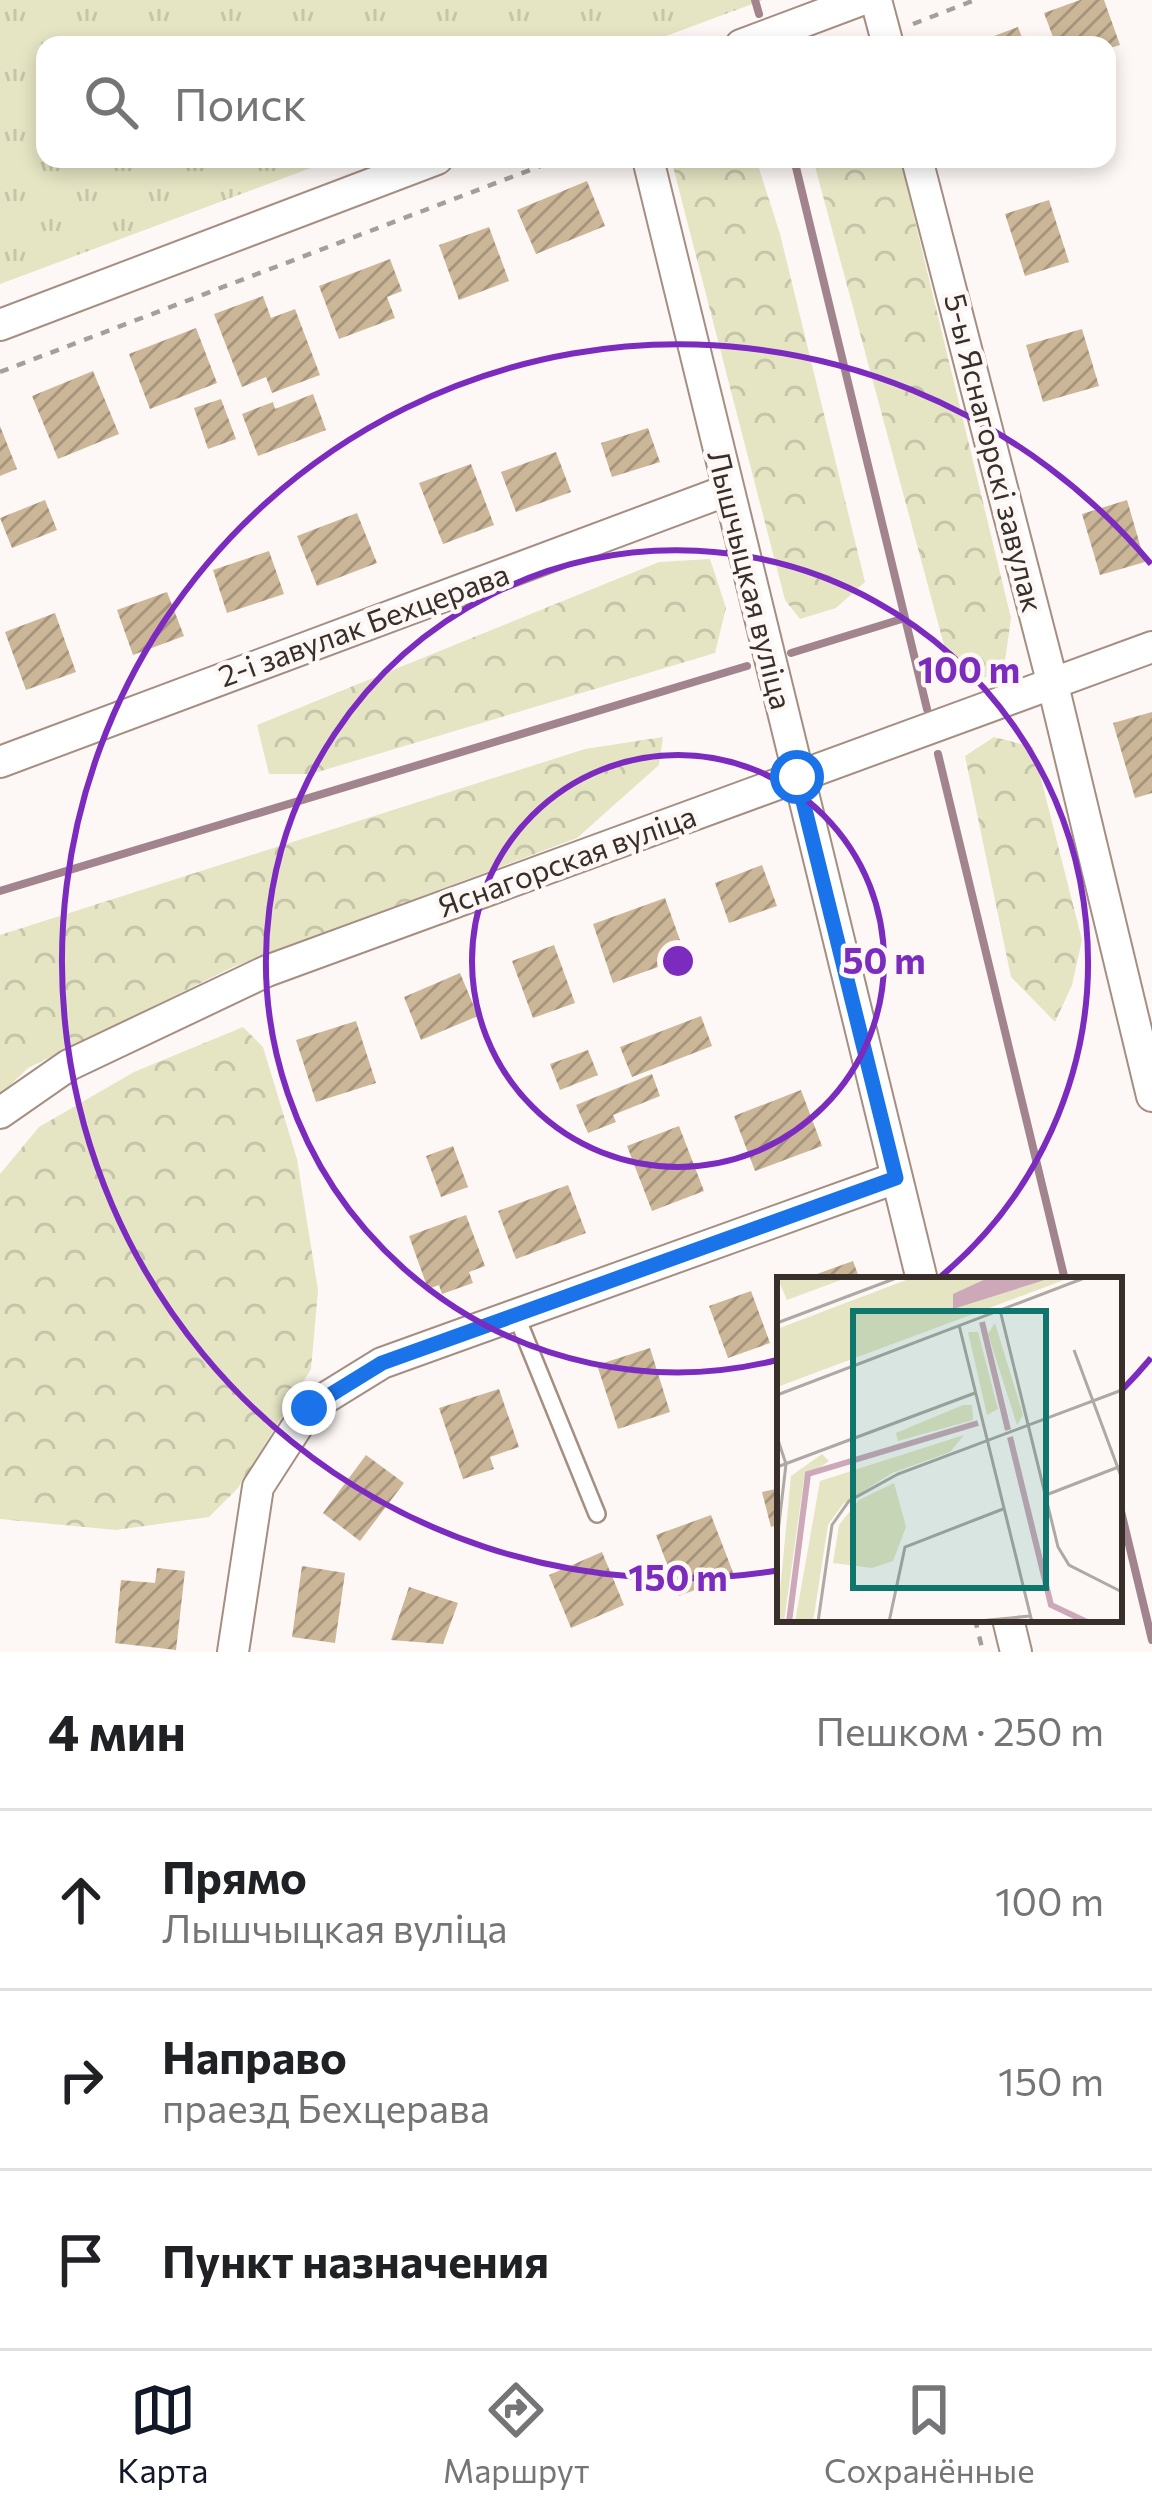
<!DOCTYPE html>
<html lang="ru">
<head>
<meta charset="utf-8">
<style>
  body { margin:0; font-family:Commissioner,sans-serif; background:#f6f6f6; color:#202124 }
  .stop { position:absolute; width:36px; height:36px; margin:-27px; border:9px solid #1a73e8; border-radius:50%; background:#fff }
  .stop.end { background:#1a73e8; border-color:#fff; box-shadow:0 3px 12px #0008 }
  .list { margin:0; padding:0; list-style:none }
  h2 { display:flex; justify-content:space-between; align-items:center; height:156px; margin:0; padding:0 48px; font-size:51px }
  h2 small { font-size:39px; font-weight:400; color:#757577 }
  .list li { display:grid; grid-template-columns:78px 1fr auto; gap:36px; align-items:center; box-sizing:border-box; height:180px; padding:0 48px; border-top:3px solid #e0e0e0 }
  .list b { display:block; font-size:45px; white-space:nowrap }
  .list p { margin:0; font-size:39px; white-space:nowrap; color:#757577 }
  .list em { font-size:39px; font-style:normal; color:#757577 }
  .icon { flex:none; width:66px; height:66px; fill:none; stroke:currentColor; stroke-width:2; stroke-linecap:round; stroke-linejoin:round }
  .map { position:relative; flex:none; width:1152px; height:1652px; overflow:hidden }
  .search { position:absolute; background:#fff; box-shadow:0 6px 18px #0003; left:36px; right:36px; top:36px; height:132px; display:flex; align-items:center; gap:30px; box-sizing:border-box; padding:0 42px; border-radius:24px; color:#757577; font-size:45px }
  .sheet { height:696px; background:#fff }
  nav { display:flex; justify-content:space-around; align-items:center; box-sizing:border-box; height:168px; border-top:3px solid #e0e0e0; background:#fff; font-size:33px; color:#757577 }
  nav a { display:grid; justify-items:center; gap:6px }
  nav .on { color:#111827 }
  .map>svg:first-child { display:block }
</style>
</head>
<body>
<div class="map">
<svg width="1152" height="1652" viewBox="0 0 1152 1652">
  <defs>
    <pattern id="grass-tufts" width="24" height="20" patternUnits="userSpaceOnUse" patternTransform="scale(3)"><rect width="24" height="20" fill="#e5e5c4"/><path d="M3 7l-1-3M5 7V3M7 7l1-3M15 17l-1-3M17 17v-4M19 17l1-3" fill="none" stroke="#c5c5a9"/></pattern>
    <pattern id="forest-crowns" width="20" height="18" patternUnits="userSpaceOnUse" patternTransform="scale(3)"><rect width="20" height="18" fill="#e5e5c4"/><path d="M2 6a3 3 0 1 1 6 0M12 15a3 3 0 1 1 6 0" fill="none" stroke="#c5c5a9"/></pattern>
    <pattern id="building-hatch" width="6" height="6" patternUnits="userSpaceOnUse" patternTransform="scale(3)"><rect width="6" height="6" fill="#cbb798"/><path d="M-1 1l2-2M0 6l6-6M5 7l2-2" fill="none" stroke="#a6957c"/></pattern>
  </defs>
  <rect width="100%" height="100%" fill="#fdf8f5"/>
  <path fill="url(#grass-tufts)" d="M0,0H763L642,45H45V159H335L0,284Z"/>
  <path fill="url(#forest-crowns)" d="M671,159H756L780,234L865,582L836,608L800,619L785,600Z
    M813,159H900L1011,618L1004,668L981,679L948,660Z
    M710,559L726,608L715,653L311,774H269L257,725L659,562Z
    M663,737L659,765L577,838L233,967L28,1068L0,1095V935L585,749Z
    M994,737L1033,747L1082,940L1072,985L1055,1022L1011,977L965,756Z
    M243,1027L263,1047L297,1159L318,1290L311,1369L238,1488L209,1517L116,1530L0,1519V1174L39,1127L134,1072Z"/>
  <g fill="none" stroke-linecap="round" stroke-linejoin="round">
    <path stroke="#a1848d" stroke-width="8" d="M755,0L759,14
      M794,159L927,709
      M791,653L905,618
      M938,754L1065,1280
      M0,891L747,666
      M1119,1503L1152,1640"/>
  </g>
  <path fill="url(#building-hatch)" d="M1080,0H1104L1120,45L1107,49V45H1056L1044,13Z
    M1018,27L1025,45H970Z
    M587,181L605,226L536,254L517,210Z
    M1049,200L1069,262L1025,276L1005,214Z
    M489,227L509,281L459,300L439,245Z
    M390,259L402,291L387,297L395,318L339,339L319,286Z
    M263,296L271,318L295,309L320,375L272,393L266,377L242,387L214,314Z
    M196,328L217,383L150,409L129,354Z
    M1082,329L1099,386L1043,402L1026,345Z
    M93,371L119,434L58,459L32,396Z
    M313,394L326,430L258,456L242,414L273,402L275,409Z
    M221,399L236,439L208,449L194,408Z
    M0,426L17,469L0,476Z
    M648,428L660,462L612,477L601,443Z
    M556,452L571,492L516,512L501,472Z
    M471,464L494,525L443,544L419,483Z
    M45,500L57,530L12,548L0,518Z
    M1127,500L1145,562L1100,575L1082,514Z
    M357,513L377,563L317,586L297,536Z
    M269,551L284,594L227,613L213,570Z
    M167,592L184,636L133,655L117,610Z
    M55,613L76,672L26,690L5,632Z
    M1152,712V793L1135,798L1113,723Z
    M762,865L777,906L729,923L715,883Z
    M665,898L686,957L613,983L593,924Z
    M554,945L575,1003L533,1018L512,961Z
    M460,973L478,1016L421,1040L404,997Z
    M701,1016L712,1046L632,1077L620,1047Z
    M356,1021L376,1083L316,1102L296,1040Z
    M588,1050L598,1075L560,1090L550,1064Z
    M652,1074L660,1096L613,1115L616,1122L588,1133L576,1105Z
    M801,1090L822,1146L755,1171L734,1116Z
    M679,1126L704,1191L652,1211L627,1146Z
    M453,1146L468,1187L441,1197L426,1156Z
    M568,1185L586,1233L516,1259L498,1211Z
    M466,1215L485,1266L469,1272L473,1283L442,1294L439,1285L428,1289L409,1236Z
    M853,1261L860,1280H803V1279Z
    M751,1291L770,1343L728,1358L709,1306Z
    M650,1348L670,1412L618,1429L597,1365Z
    M499,1389L519,1447L490,1457L494,1469L463,1479L439,1408Z
    M366,1455L404,1483L360,1541L323,1513Z
    M780,1488V1524L771,1527L762,1492Z
    M711,1515L734,1575L679,1596L656,1535Z
    M602,1552L624,1605L571,1628L549,1575Z
    M302,1566L345,1573L335,1643L292,1637Z
    M157,1568L185,1571L176,1650L115,1643L121,1580L155,1583Z
    M409,1587L458,1603L443,1644L391,1640Z"/>
  <g fill="none" stroke-linecap="round" stroke-linejoin="round">
    <g stroke="#a58e82" stroke-width="20">
      <path id="service" d="M516,1315L597,1514"/>
    </g>
    <g stroke="#a58e82" stroke-width="34">
      <path id="minor" d="M876,0L888,45
        M741,45L861,0
        M648,159L922,1280
        M917,159L1053,685L1152,1096
        M0,325L437,159
        M0,762L728,490
        M0,1113L69,1065L267,971L1152,647
        M1008,1619L1016,1652
        M233,1652L258,1487L309,1408L382,1363L896,1178"/>
    </g>
    <path stroke="#a59e9a" stroke-width="4.5" stroke-dasharray="9 9" stroke-linecap="butt" d="M913,24L975,0
      M0,372L559,159
      M975,1619L983,1652"/>
    <use href="#service" stroke="#fff" stroke-width="15"/>
    <use href="#minor" stroke="#fff" stroke-width="30"/>
  </g>
  <g fill="none" stroke-linecap="round" stroke-linejoin="round">
    <path stroke="#1a73e8" stroke-width="15" d="M309,1408L382,1363L896,1178L797,777"/>
  </g>
  <g fill="none" stroke="#7b2cbf" stroke-width="6">
    <circle cx="678" cy="961" r="206"/>
    <path d="M777 1360A411 411 0 1 1 939 1278"/>
    <path d="M1151 1358A617 617 0 0 1 1122 1390M780 1570A617 617 0 1 1 1151 564"/>
  </g>
  <g text-anchor="middle" stroke-width="9" stroke-linejoin="round" paint-order="stroke">
    <g font-size="30" fill="#392f2a" stroke="#fdf8f5">
      <text transform="translate(993 453) rotate(76)" y="10">5-ы Яснагорскі завулак</text>
      <text transform="translate(749 580) rotate(76)" y="10">Лышчыцкая вуліца</text>
      <text transform="translate(364 626) rotate(-20)" y="10">2-і завулак Бехцерава</text>
      <text transform="translate(567 862) rotate(-20)" y="10">Яснагорская вуліца</text>
    </g>
  </g>
  <g transform="translate(777 1277)">
    <rect width="345" height="345" fill="#fdf8f5"/>
    <path d="M0,0H72L10,23ZM137,0H295L0,110V52Z" fill="#e5e5c4"/>
    <path d="M218,46L246,138L240,148L211,57ZM191,55H201L221,132L210,138ZM186,128H195L196,143L121,164L119,156ZM187,158L173,175L115,196L66,227L51,248L36,345H18L43,204ZM45,177L52,184L27,202L7,345H0L14,199ZM117,206L129,250L116,284L95,291L56,286L62,248L82,223Z" fill="#e5e5c4"/>
    <path d="M213,0H277L176,32V17Z" fill="#cda8b8"/>
    <path fill="none" stroke="#cda8b8" stroke-width="6" d="M205,45L231,153M233,160L274,328L310,345M12,345L31,197L201,146"/>
    <path fill="none" stroke="#afa8a4" stroke-width="3" d="M223,33L281,270L292,288L345,315M0,46L122,0M182,48L255,345M297,73L345,202M0,118L310,0M0,160L9,187L0,264M0,190L198,116M269,218L344,189M41,345L55,248L72,224L121,197L345,113M112,345L128,270L226,232M192,345L253,339"/>
    <path fill="#0f766e" fill-opacity="0.15" stroke="#0f766e" stroke-width="6" d="M76,34H269V311H76Z"/>
    <rect width="345" height="345" fill="none" stroke="#392f2a" stroke-width="6"/>
  </g>
  <circle cx="678" cy="961" r="18" fill="#7b2cbf" stroke="#fdf8f5" stroke-width="6"/>
  <g font-size="36" text-anchor="middle" font-weight="bold" fill="#7b2cbf" stroke="#fdf8f5" stroke-width="9" stroke-linejoin="round" paint-order="stroke">
    <text x="969" y="683">100 m</text>
    <text x="884" y="974">50 m</text>
    <text x="678" y="1591">150 m</text>
  </g>
</svg>
<div class="stop" style="left:797px;top:777px"></div>
<div class="stop end" style="left:309px;top:1408px"></div>
<div class="search"><svg class="icon" aria-label="search" viewBox="0 0 24 24"><circle cx="10" cy="10" r="6"/><path d="M15 15l6 6"/></svg>Поиск</div>
</div>
<section class="sheet">
<h2>4 мин<small>Пешком · 250 m</small></h2>
<ul class="list">
<li><svg class="icon" aria-label="ahead" viewBox="0 0 24 24"><path d="M12 20V5M6 11l6-6 6 6"/></svg><div><b>Прямо</b><p>Лышчыцкая вуліца</p></div><em>100 m</em></li>
<li><svg class="icon" aria-label="right" viewBox="0 0 24 24"><path d="M7 20v-9h11M14 6l5 5-5 5"/></svg><div><b>Направо</b><p>праезд Бехцерава</p></div><em>150 m</em></li>
<li><svg class="icon" aria-label="arrive" viewBox="0 0 24 24"><path d="M6 21V4h12l-3 4 3 4H6"/></svg><div><b>Пункт назначения</b></div></li>
</ul>
</section>
<nav>
<a class="on"><svg class="icon" aria-label="map" viewBox="0 0 24 24"><path d="M3 6l6-2 6 2 6-2v14l-6 2-6-2-6 2zM9 4v14M15 6v14"/></svg>Карта</a>
<a><svg class="icon" aria-label="directions" viewBox="0 0 24 24"><path d="M12 3l9 9-9 9-9-9zM9 14v-3h6M13 9l2 2-2 2"/></svg>Маршрут</a>
<a><svg class="icon" aria-label="saved" viewBox="0 0 24 24"><path d="M7 4h10v16l-5-4-5 4z"/></svg>Сохранённые</a>
</nav>
</body>
</html>
